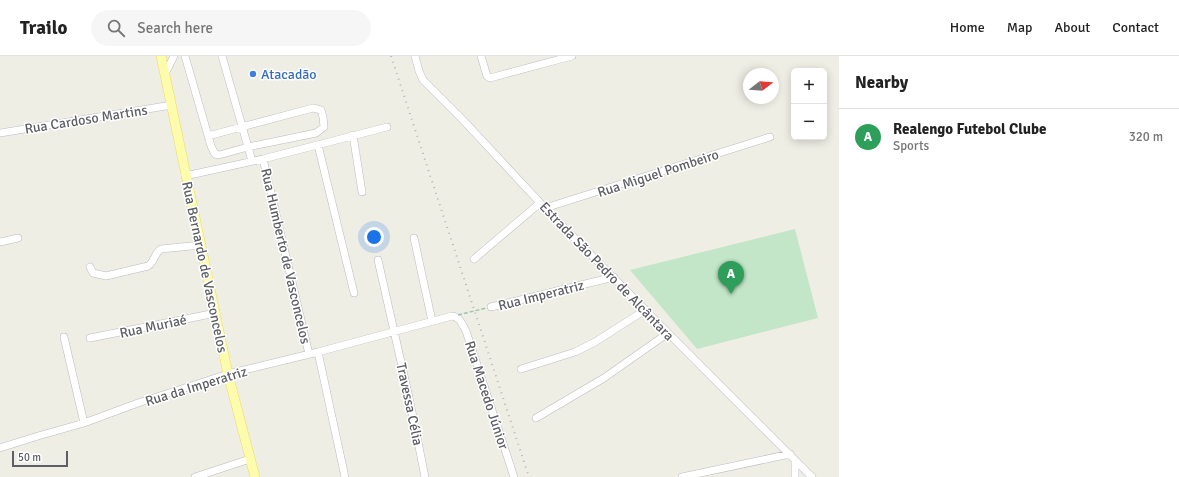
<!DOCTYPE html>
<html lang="en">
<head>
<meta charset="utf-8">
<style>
  body { margin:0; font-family:Signika,sans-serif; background:#f6f6f6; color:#222 }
  .controls { position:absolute; right:12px; top:12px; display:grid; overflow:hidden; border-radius:6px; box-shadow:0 2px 10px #0003 }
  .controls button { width:36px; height:36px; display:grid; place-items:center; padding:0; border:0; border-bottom:1px solid #e0e0e0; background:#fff; color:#222; font:20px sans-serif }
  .compass { position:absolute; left:743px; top:12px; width:36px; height:36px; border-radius:50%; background:#fff; box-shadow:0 2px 10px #0003; rotate:73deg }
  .scale { position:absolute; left:12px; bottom:10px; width:56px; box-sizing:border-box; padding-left:4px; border:2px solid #5d5f65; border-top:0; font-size:11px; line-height:14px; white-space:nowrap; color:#5d5f65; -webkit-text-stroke:3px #fff; paint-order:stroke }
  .you { position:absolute; left:374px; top:181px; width:14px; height:14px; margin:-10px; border:3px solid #fff; border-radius:50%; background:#1a73e8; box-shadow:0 0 0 6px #1a73e833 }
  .badge { display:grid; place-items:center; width:26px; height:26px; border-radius:50%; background:#0f766e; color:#fff; font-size:13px; font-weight:700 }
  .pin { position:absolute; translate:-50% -33px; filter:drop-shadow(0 1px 2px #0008) }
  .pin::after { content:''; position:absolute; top:21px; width:14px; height:12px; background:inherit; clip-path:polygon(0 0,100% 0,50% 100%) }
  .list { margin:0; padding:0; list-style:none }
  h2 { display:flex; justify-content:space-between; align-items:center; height:52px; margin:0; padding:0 16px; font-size:17px }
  h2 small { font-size:13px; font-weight:400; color:#767676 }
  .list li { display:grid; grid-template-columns:26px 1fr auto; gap:12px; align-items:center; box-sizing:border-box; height:56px; padding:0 16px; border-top:1px solid #e0e0e0 }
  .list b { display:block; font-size:15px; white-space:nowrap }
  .list p { margin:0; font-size:13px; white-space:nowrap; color:#767676 }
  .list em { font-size:13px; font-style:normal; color:#767676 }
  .icon { flex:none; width:22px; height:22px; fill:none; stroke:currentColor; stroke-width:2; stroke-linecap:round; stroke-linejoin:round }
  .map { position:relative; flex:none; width:839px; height:421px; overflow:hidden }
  header { display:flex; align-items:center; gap:24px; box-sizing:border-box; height:56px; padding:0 20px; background:#fff; border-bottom:1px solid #e0e0e0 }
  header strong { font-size:19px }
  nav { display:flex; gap:22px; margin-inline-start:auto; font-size:14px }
  .search { width:280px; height:36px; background:#f6f6f6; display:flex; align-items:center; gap:10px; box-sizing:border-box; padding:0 14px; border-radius:22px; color:#767676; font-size:15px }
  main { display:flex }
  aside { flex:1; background:#fff }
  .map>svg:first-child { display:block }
</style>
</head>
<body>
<header>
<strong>Trailo</strong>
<div class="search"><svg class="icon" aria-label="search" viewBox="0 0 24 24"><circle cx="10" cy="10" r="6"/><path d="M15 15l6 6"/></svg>Search here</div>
<nav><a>Home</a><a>Map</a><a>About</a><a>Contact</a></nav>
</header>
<main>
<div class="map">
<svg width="839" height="421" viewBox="0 0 839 421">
  <rect width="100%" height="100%" fill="#efeee5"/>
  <path fill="#c2e6c7" d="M795,173L818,262L697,293L630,214Z"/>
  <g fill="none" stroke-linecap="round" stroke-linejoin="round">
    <g stroke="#babbc0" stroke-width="8">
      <path id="minor" d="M185,0L211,90L215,98L219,99L248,91L316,77L324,71L323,61L321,54L313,52L208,80
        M222,0L252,105
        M415,0L419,15L423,24L463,64L545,152L668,277L812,421
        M481,0L487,20L490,22L572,0
        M165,18L174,0
        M0,77L172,49
        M353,79L362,136
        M318,89L354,237
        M263,103L309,298
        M185,120L263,103L387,71
        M545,152L770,81
        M414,182L432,265
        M0,186L18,182
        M474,203L540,147
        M378,204L410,346L425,421
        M90,211L93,217L106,220L148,210C155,206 154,197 161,193L201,189
        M491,251L614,221
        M64,281L84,367
        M90,282L216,257
        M318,296L345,421
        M521,313L575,296L595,286L645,254
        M536,362L604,322L668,277
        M0,392L38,380L84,367L138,347L228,318L318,296L452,260C460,261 462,268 466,275L514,421
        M195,421L250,403
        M682,421L790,398
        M795,421V404"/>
    </g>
    <g stroke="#eeda5f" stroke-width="10">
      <path id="major" d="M161,0L228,318L255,421"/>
    </g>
    <use href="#minor" stroke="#fff" stroke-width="7"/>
    <use href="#major" stroke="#fdfbac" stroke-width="9"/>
    <path stroke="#b5b6b6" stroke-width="2" stroke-dasharray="1 5" stroke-linecap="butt" d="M391,0L529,421"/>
    <path stroke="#9cc6ad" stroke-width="1.5" stroke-dasharray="4 2" stroke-linecap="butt" d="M458,259L486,252"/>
  </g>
  <circle fill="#3f7fe0" stroke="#fff" stroke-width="1.5" cx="253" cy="18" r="4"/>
  <g text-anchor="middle" stroke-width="3" stroke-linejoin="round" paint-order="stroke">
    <g font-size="14" fill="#366cbe" stroke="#fff" text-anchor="start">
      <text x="261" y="23">Atacadão</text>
    </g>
    <g font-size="14" fill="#5d5f65" stroke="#fff">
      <text transform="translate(86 63) rotate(-9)" y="5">Rua Cardoso Martins</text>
      <text transform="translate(658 117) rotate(-18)" y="5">Rua Miguel Pombeiro</text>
      <text transform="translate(286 200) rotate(77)" y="5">Rua Humberto de Vasconcelos</text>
      <text transform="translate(205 211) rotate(78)" y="5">Rua Bernardo de Vasconcelos</text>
      <text transform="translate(607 215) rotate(46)" y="5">Estrada São Pedro de Alcântara</text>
      <text transform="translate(541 239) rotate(-14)" y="5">Rua Imperatriz</text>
      <text transform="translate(153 270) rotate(-12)" y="5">Rua Muriaé</text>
      <text transform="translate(196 330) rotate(-17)" y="5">Rua da Imperatriz</text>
      <text transform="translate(487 339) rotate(72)" y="5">Rua Macedo Júnior</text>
      <text transform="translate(410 348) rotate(78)" y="5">Travessa Célia</text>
    </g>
  </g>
</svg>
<div class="controls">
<button>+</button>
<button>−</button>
</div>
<svg class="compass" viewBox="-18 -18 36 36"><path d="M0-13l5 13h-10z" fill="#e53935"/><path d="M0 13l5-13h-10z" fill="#767676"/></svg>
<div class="scale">50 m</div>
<div class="you"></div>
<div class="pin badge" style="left:731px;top:238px;background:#2e9e5b">A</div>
</div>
<aside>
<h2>Nearby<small></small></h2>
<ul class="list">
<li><span class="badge" style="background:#2e9e5b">A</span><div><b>Realengo Futebol Clube</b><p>Sports</p></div><em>320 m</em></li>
</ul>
</aside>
</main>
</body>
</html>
